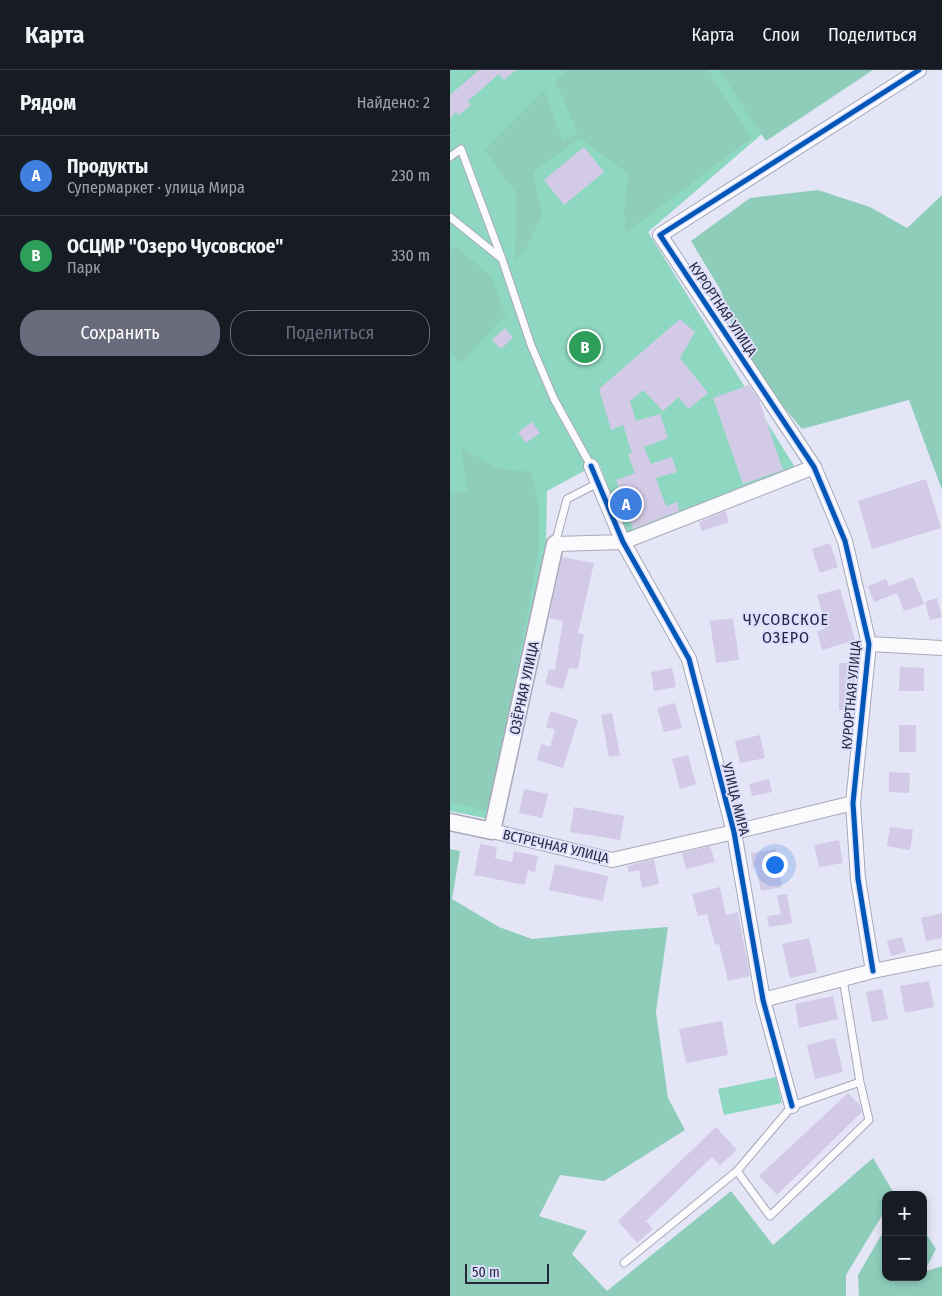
<!DOCTYPE html>
<html lang="ru">
<head>
<meta charset="utf-8">
<style>
  body { margin:0; font-family:"Fira Sans Condensed",sans-serif; background:#20242c; color:#f1f3f6 }
  .controls { position:absolute; right:15px; bottom:15px; display:grid; overflow:hidden; border-radius:10px; box-shadow:0 2px 8px #0003 }
  .controls button { width:45px; height:45px; display:grid; place-items:center; padding:0; border:0; border-bottom:1px solid #363941; background:#171b24; color:#f1f3f6; font:25px sans-serif }
  .scale { position:absolute; left:15px; bottom:12px; width:84px; box-sizing:border-box; padding-left:5px; border:2px solid #27283b; border-top:0; font-size:14px; line-height:18px; white-space:nowrap; color:#27283b; -webkit-text-stroke:4px #dddffd; paint-order:stroke }
  .you { position:absolute; left:324px; top:794px; width:18px; height:18px; margin:-12px; border:4px solid #fff; border-radius:50%; background:#1a73e8; box-shadow:0 0 0 8px #1a73e833 }
  .badge { display:grid; place-items:center; width:32px; height:32px; border-radius:50%; background:#696a7c; color:#fff; font-size:16px; font-weight:700 }
  .pin { position:absolute; translate:-50% -50%; border:2px solid #fff; box-shadow:0 1px 5px #0006 }
  .list { margin:0; padding:0; list-style:none }
  h2 { display:flex; justify-content:space-between; align-items:center; height:65px; margin:0; padding:0 20px; font-size:21px }
  h2 small { font-size:16px; font-weight:400; color:#9ea1a6 }
  .list li { display:grid; grid-template-columns:32px 1fr auto; gap:15px; align-items:center; box-sizing:border-box; height:80px; padding:0 20px; border-top:1px solid #363941 }
  .list b { display:block; font-size:19px; white-space:nowrap }
  .list p { margin:0; font-size:16px; white-space:nowrap; color:#9ea1a6 }
  .list em { font-size:16px; font-style:normal; color:#9ea1a6 }
  .actions { display:flex; gap:10px; padding:15px 20px }
  .actions a { flex:1; padding:11px 0; border:1px solid #696a7c; border-radius:20px; text-align:center; font-size:18px; color:#696a7c }
  .actions .main { background:#696a7c; color:#fff }
  .map { position:relative; flex:none; width:492px; height:1226px; overflow:hidden }
  header { display:flex; align-items:center; gap:30px; box-sizing:border-box; height:70px; padding:0 25px; background:#171b24; border-bottom:1px solid #363941 }
  header strong { font-size:24px }
  nav { display:flex; gap:28px; margin-inline-start:auto; font-size:18px }
  main { display:flex }
  aside { flex:1; background:#171b24 }
  .map>svg:first-child { display:block }
</style>
</head>
<body>
<header>
<strong>Карта</strong>
<nav><a>Карта</a><a>Слои</a><a>Поделиться</a></nav>
</header>
<main>
<aside>
<h2>Рядом<small>Найдено: 2</small></h2>
<ul class="list">
<li><span class="badge" style="background:#3f7fe0">A</span><div><b>Продукты</b><p>Супермаркет · улица Мира</p></div><em>230 m</em></li>
<li><span class="badge" style="background:#2e9e5b">B</span><div><b>ОСЦМР &quot;Озеро Чусовское&quot;</b><p>Парк</p></div><em>330 m</em></li>
</ul>
<div class="actions"><a class="main">Сохранить</a><a>Поделиться</a></div>
</aside>
<div class="map">
<svg width="492" height="1226" viewBox="0 0 492 1226">
  <rect width="100%" height="100%" fill="#e4e5f6"/>
  <path fill="#8ed8c2" d="M0,0H326L349,32L198,162L346,399L176,464L149,393L97,421L96,481L40,749L0,741Z
    M326,1007L332,1033L274,1045L268,1019Z"/>
  <path fill="#8fcdbb" d="M117,0H258L301,68L176,163L174,142L178,104L130,68L83,102L92,145L76,179L65,190L66,123L34,80L94,20L113,70L128,63L105,11Z
    M269,0H423L316,71Z
    M368,120L420,137L457,158L492,125V420L459,330L352,359L315,315L293,292L271,221L241,171L300,128Z
    M5,176L41,206L56,245L11,293L0,283V182Z
    M11,377L45,398L82,402L89,439V480L40,741L0,732V425L17,420Z
    M0,779L10,781L2,829L49,857L82,869L163,861L218,857L206,942L218,1028L235,1060L154,1111L110,1105L89,1146L137,1161L122,1184L157,1221L281,1121L323,1175L423,1088L445,1125H436V1139L396,1205V1226H0Z
    M436,1157V1207H473V1159L486,1179L474,1202L492,1196V1226H409L408,1205Z"/>
  <path fill="#d2cae6" d="M29,0H66L54,10L49,4L18,31L21,35L9,45L6,42L0,48V25Z
    M134,77L154,102L114,135L94,110Z
    M230,249L245,262L230,288L258,323L238,339L229,327L213,341L193,320L180,331L186,351L210,344L218,368L194,377L201,394L222,387L227,402L206,408L216,436L227,432L229,441L183,459L166,410L185,403L178,384L182,383L173,355L161,360L149,319Z
    M55,258L63,267L51,279L42,270Z
    M299,315L309,330L333,400L293,414L263,328Z
    M82,352L90,363L76,373L68,362Z
    M476,409L491,458L422,479L408,431Z
    M275,441L279,452L252,461L249,452Z
    M380,473L388,497L370,503L362,479Z
    M112,487L144,493L128,563L134,564L128,599L119,598L113,619L95,614L99,599L105,600L113,551L99,548Z
    M463,507L474,534L454,541L447,523L424,532L418,516L436,509L439,516Z
    M390,519L405,570L372,580L367,561L376,558L367,525Z
    M487,528L492,547L480,550L475,532Z
    M283,548L289,590L266,593L260,551Z
    M389,593H405L404,640H389Z
    M450,597L474,598V621H449Z
    M222,598L226,617L204,621L201,602Z
    M225,633L232,658L214,662L207,638Z
    M101,641L128,650L113,698L87,690L91,674L100,677L105,660L96,657Z
    M162,643L170,685L159,687L151,645Z
    M449,655H466V682H449Z
    M310,665L315,688L290,693L285,671Z
    M238,685L246,714L230,719L222,689Z
    M439,702L460,703L459,723L439,722Z
    M319,709L322,722L302,726L299,714Z
    M74,719L98,724L92,748L69,743Z
    M124,737L174,746L170,770L120,762Z
    M440,757L463,760L460,780L437,776Z
    M389,770L393,793L369,797L364,775Z
    M30,774L47,777L45,788L62,792L64,781L88,786L85,802L78,800L75,815L24,805Z
    M260,776L265,792L236,799L232,783Z
    M326,779L332,817L311,821L306,798H303L301,783Z
    M204,789L209,814L192,818L189,800L179,802L177,796Z
    M105,794L158,806L153,831L99,820Z
    M270,817L276,845L288,842L300,906L278,911L269,874L265,875L257,844L248,846L242,824Z
    M337,824L342,853L319,857L317,846L331,844L327,825Z
    M492,843V868L476,871L471,848Z
    M452,867L456,882L441,886L437,871Z
    M359,868L367,902L340,908L332,874Z
    M479,911L484,937L455,943L450,916Z
    M432,919L438,949L422,952L416,922Z
    M383,926L388,949L349,958L345,934Z
    M272,951L278,985L236,993L229,959Z
    M385,968L393,1002L365,1009L357,975Z
    M398,1023L410,1035L412,1042L327,1125L309,1106Z
    M266,1057L287,1080L270,1095L262,1087L196,1151L203,1159L187,1173L168,1151Z"/>
  <g fill="none" stroke-linecap="round" stroke-linejoin="round">
    <g stroke="#a8a8b8" stroke-width="9">
      <path id="service" d="M0,87L11,79L52,189L81,275L104,329L141,396
        M0,147L52,189
        M105,474L117,429L148,413
        M287,1101L320,1146L419,1050L410,1012L393,909
        M174,1193L287,1101L342,1036L410,1012"/>
    </g>
    <g stroke="#a8a8b8" stroke-width="16">
      <path id="minor" d="M141,396L173,472L239,589L284,762L313,930L342,1036
        M105,474L173,472L364,397
        M419,574L492,578
        M42,761L162,790L284,762L403,733
        M423,901L408,809L403,733L419,574L395,471L364,397L210,165L469,0
        M313,930L423,901L492,887"/>
    </g>
    <g stroke="#a8a8b8" stroke-width="19">
      <path id="tertiary" d="M0,752L42,761L105,474"/>
    </g>
    <use href="#service" stroke="#fbfbfe" stroke-width="7"/>
    <use href="#minor" stroke="#fbfbfe" stroke-width="14"/>
    <use href="#tertiary" stroke="#fbfbfe" stroke-width="16"/>
    <g stroke="#dddffd" stroke-width="8">
      <path id="cycleway" d="M141,396L173,472L239,589L284,762L313,930L342,1036
        M423,901L408,809L403,733L419,574L395,471L364,397L210,165L469,0"/>
    </g>
    <use href="#cycleway" stroke="#0057b8" stroke-width="5"/>
  </g>
  <g text-anchor="middle" stroke-width="4" stroke-linejoin="round" paint-order="stroke">
    <g font-size="14" fill="#27283b" stroke="#dddffd">
      <text transform="translate(273 239) rotate(56)" y="5">КУРОРТНАЯ УЛИЦА</text>
      <text transform="translate(74 618) rotate(-78)" y="5">ОЗЁРНАЯ УЛИЦА</text>
      <text transform="translate(401 625) rotate(-85)" y="5">КУРОРТНАЯ УЛИЦА</text>
      <text transform="translate(286 729) rotate(76)" y="5">УЛИЦА МИРА</text>
      <text transform="translate(106 776) rotate(13)" y="5">ВСТРЕЧНАЯ УЛИЦА</text>
    </g>
    <g font-size="16" letter-spacing="1" fill="#26244a" stroke="#dddffd">
      <text x="336" y="555">ЧУСОВСКОЕ<tspan x="336" dy="18">ОЗЕРО</tspan></text>
    </g>
  </g>
</svg>
<div class="controls">
<button>+</button>
<button>−</button>
</div>
<div class="scale">50 m</div>
<div class="you"></div>
<div class="pin badge" style="left:176px;top:434px;background:#3f7fe0">A</div>
<div class="pin badge" style="left:135px;top:277px;background:#2e9e5b">B</div>
</div>
</main>
</body>
</html>
